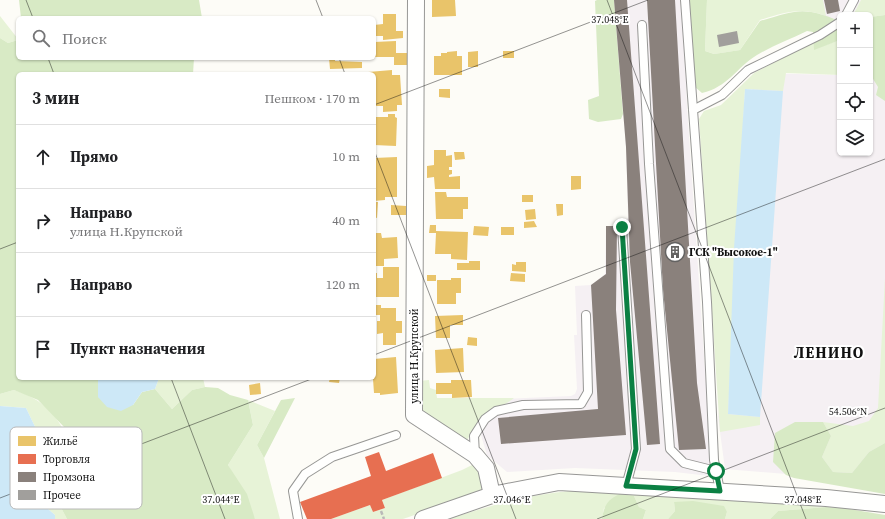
<!DOCTYPE html>
<html lang="ru">
<head>
<meta charset="utf-8">
<style>
  body { margin:0; font-family:"Source Serif 4",serif; background:#f2f2f2; color:#202124 }
  .controls { position:absolute; right:12px; top:12px; display:grid; overflow:hidden; border-radius:6px; box-shadow:0 1px 3px #0004 }
  .controls button { width:36px; height:36px; display:grid; place-items:center; padding:0; border:0; border-bottom:1px solid #e0e0e0; background:#fff; color:#202124; font:20px sans-serif }
  .stop { position:absolute; width:12px; height:12px; margin:-9px; border:3px solid #0b8043; border-radius:50%; background:#fff }
  .stop.end { background:#0b8043; border-color:#fff; box-shadow:0 1px 4px #0008 }
  .list { margin:0; padding:0; list-style:none }
  h2 { display:flex; justify-content:space-between; align-items:center; height:52px; margin:0; padding:0 16px; font-size:17px }
  h2 small { font-size:13px; font-weight:400; color:#757577 }
  .list li { display:grid; grid-template-columns:26px 1fr auto; gap:12px; align-items:center; box-sizing:border-box; height:64px; padding:0 16px; border-top:1px solid #e0e0e0 }
  .list b { display:block; font-size:15px; white-space:nowrap }
  .list p { margin:0; font-size:13px; white-space:nowrap; color:#757577 }
  .list em { font-size:13px; font-style:normal; color:#757577 }
  .icon { flex:none; width:22px; height:22px; fill:none; stroke:currentColor; stroke-width:2; stroke-linecap:round; stroke-linejoin:round }
  .map { position:relative; flex:none; width:885px; height:519px; overflow:hidden }
  .search { position:absolute; background:#fff; box-shadow:0 1px 3px #0004; left:16px; top:16px; width:360px; height:44px; display:flex; align-items:center; gap:10px; box-sizing:border-box; padding:0 14px; border-radius:6px; color:#757577; font-size:15px }
  .panel { position:absolute; background:#fff; box-shadow:0 1px 3px #0004; left:16px; top:72px; width:360px; height:308px; border-radius:6px }
  .map>svg:first-child { display:block }
</style>
</head>
<body>
<div class="map">
<svg width="885" height="519" viewBox="0 0 885 519">
  <rect width="100%" height="100%" fill="#fdfcf7"/>
  <path fill="#f5f0f3" d="M614,0H683L687,107L710,443L709,476L675,472L575,468L507,472L487,455L477,422L505,399L571,396L575,394L577,389L574,335H577L575,286L591,285L605,274L606,226H617L628,218L626,147Z
    M818,0H861L853,15H840V27L823,21Z
    M754,73L840,75V153H870V79L885,80V458L883,482L725,469L718,417Z"/>
  <path fill="#e7f3d7" d="M707,0H823L826,16C801,6 784,13 760,20L740,50L714,54L705,51Z
    M861,0H885V15L870,17V15H853Z
    M0,16L18,39V40L8,43L0,38Z
    M840,40V75L786,73L783,91L745,89L728,414L760,417V425L720,432L699,119L704,111L721,105L754,73L814,42V49Z
    M885,278V443L869,452L852,473L833,472L822,457L831,436L823,422L853,426L869,421L878,408Z
    M159,378H203L205,387L192,390L172,409L155,389Z
    M429,380L430,388L436,390L437,398H514C506,405 497,407 489,413C477,420 472,432 465,444L419,412V381Z
    M14,390C42,398 61,418 70,445L50,452L57,500L67,519H55V515L41,503L32,459L39,435L26,408L0,406V394Z
    M248,400L275,411L257,445L264,458L280,519H255L228,465L253,425Z
    M476,463L484,473L483,487L478,493L403,519H331L370,505L373,512L385,508L382,500L462,470Z
    M571,491L614,492L826,507L778,511L770,519H725L727,512L674,502L675,511L668,519H643L646,510L639,507L634,496L604,508L602,519H449C492,505 526,495 571,491Z"/>
  <path fill="#d8eac5" d="M19,0H199L202,18H21Z
    M597,0H614L623,114L621,119L598,122L589,119L588,100L599,96L595,1Z
    M689,0H707L705,51L714,54L740,50L760,21C798,10 802,6 840,21V40L814,50L813,32L807,31C791,39 772,46 757,55C736,68 728,87 702,93L695,87Z
    M885,15V101L876,95L878,87L870,74V17Z
    M0,38L8,43L18,40V58H194L193,74H18V378H98V397L133,405L142,392L155,389L172,409L192,390L205,387L218,388L230,395L248,400L253,425L228,465L247,494L255,519H67L57,500L50,452L70,445L65,428L38,400L14,390L0,394Z
    M295,398L264,458L257,445L281,400Z
    M795,422H823L831,436L822,457L833,472L852,473L869,452L885,443V494L794,478L786,475L773,462L775,433Z
    M620,494L634,496L639,507L646,510L643,519H602C604,505 608,499 620,494Z
    M693,501L724,506L727,512L725,519H668L675,511L674,502Z
    M826,507L843,508L885,515V519H770L778,511Z"/>
  <path fill="#cde8f7" d="M745,89L783,91L760,417L728,414L734,248Z
    M98,378H159L155,389L142,392L133,405L121,411L107,407L98,397Z
    M0,406L26,408L39,435L32,459L41,503L55,515V519H0Z"/>
  <path fill="#e9c46a" d="M432,0H455L456,16L432,17Z
    M383,14H396V31H403V38L383,40V36H374V25L383,24Z
    M396,41V53H407V65H394V57H374V42Z
    M457,51V56H462V75H434V56H441V53H447V52Z
    M478,51V67H468V52Z
    M503,51H514V58H503Z
    M329,58H335V61L362,62V68L330,69Z
    M392,70V75H400L402,105H397V111L383,112V106H374V74H368V72Z
    M439,89H450V98L439,97Z
    M388,114H395V117L397,118L396,146L374,145V117H388Z
    M434,150H446V156L452,155V167H449V170H452V174L449,175V177L460,176V189H435L434,177L427,178V166L434,165Z
    M454,152H464L465,159L455,160Z
    M397,157V197H385V200L374,201V158Z
    M571,176H581V189L571,190Z
    M435,192H446L447,197H468V209H463V219H436Z
    M522,195H533V202H522Z
    M374,202H378L377,218L374,217Z
    M556,204H563V215L557,216Z
    M391,205L406,206V215H391Z
    M535,209L536,219L526,220L525,210Z
    M534,221L537,227L524,228V222Z
    M430,225H436V231L468,232L467,260L451,259V254H435L436,233H429Z
    M474,226L489,227L488,236L473,235Z
    M501,227H514V235H501Z
    M375,233H381L382,238L397,237L398,258L384,259V266H374V261H376Z
    M469,261H480V270H457V263H469Z
    M516,262H526V272L512,271V264L516,265Z
    M383,267H399V297H374V273H377V278H383Z
    M511,273L525,274V282L510,281Z
    M427,275H436V281H427Z
    M451,278H461V293H456V304H437V280H451Z
    M374,305H381V308H396V321H402V333H396V345H383V333L377,334V321H380V315H374Z
    M463,315V325H450V338H436L435,316Z
    M468,337L477,338V346L467,345Z
    M463,348L464,372L436,373L435,350Z
    M396,357L398,393L380,395V393H374L373,379L366,380V378H374V359Z
    M330,378H340L339,383L329,382Z
    M451,380H471L472,397L452,398V394H436V383H451Z
    M260,383L261,394L250,395L249,385Z"/>
  <path fill="#e76f51" d="M379,452L386,471L433,453L442,478L382,500L385,508L373,512L370,505L331,519H307L300,502L371,476L365,457Z"/>
  <path fill="#8a817c" d="M614,0H627L660,444L647,445L630,262L626,147Z
    M647,0H675L697,383L706,449L679,450L663,290Z
    M824,0H838L840,11L827,14Z
    M606,226H617L616,310L626,435L501,444L498,418L598,409L591,285L606,274Z"/>
  <path fill="#a19f9c" d="M737,31L739,43L719,47L717,35Z"/>
  <g fill="none" stroke-linecap="round" stroke-linejoin="round">
    <g stroke="#979795" stroke-width="10">
      <path id="service" d="M685,0L707,302L714,460L720,491
        M846,15L854,0
        M642,25L649,164L670,449L684,463L716,471
        M693,110L722,95L748,70L820,35L840,22
        M622,227L636,449L626,486
        M475,455L474,436L485,419L496,411L523,405L581,404L588,392L586,315
        M298,519L293,491L305,474L332,457L396,435"/>
    </g>
    <g stroke="#979795" stroke-width="18">
      <path id="minor" d="M416,0L414,415L475,455L486,468L492,495L559,482L826,498L885,504
        M423,519L492,495"/>
    </g>
    <path stroke="#b9b9b8" stroke-width="2.5" stroke-dasharray="4 2" stroke-linecap="butt" d="M381,511L384,519"/>
    <use href="#service" stroke="#fffffe" stroke-width="8"/>
    <use href="#minor" stroke="#fffffe" stroke-width="16"/>
  </g>
  <g fill="none" stroke-linecap="round" stroke-linejoin="round">
    <path stroke="#0b8043" stroke-width="5" d="M622,227L636,449L626,486L720,491L716,471"/>
  </g>
  <path fill="none" stroke="#111" stroke-width="1" stroke-opacity="0.45" d="M26,0L33,18M316,0L323,18M607,0L806,519M48,58L54,74M339,58L345,74M374,105L648,0M374,150L516,519M0,249L18,242M374,355L885,159M171,378L225,519M0,498L314,378M597,519L885,408"/>
  <defs>
    <g id="building-ring" transform="scale(1)"><circle r="9.5" fill="#fff" stroke="#646362" stroke-width="1.5"/><path d="M-4-6H4V6H1V3H-1V6H-4ZM-2.5-4.3h1.7v1.8h-1.7ZM.8-4.3h1.7v1.8H.8ZM-2.5-1h1.7V.8h-1.7ZM.8-1h1.7V.8H.8Z" fill="#646362"/></g>
  </defs>
  <g fill-rule="evenodd">
    <use href="#building-ring" x="675" y="252"/>
  </g>
  <g text-anchor="middle" stroke-width="4" stroke-linejoin="round" paint-order="stroke">
    <g font-size="11" font-weight="bold" fill="#111" stroke="#fff" text-anchor="start">
      <text x="689" y="256">ГСК "Высокое-1"</text>
    </g>
    <g font-size="11" fill="#111" stroke="#fff">
      <text transform="translate(414 356) rotate(-90)" y="4">улица Н.Крупской</text>
    </g>
    <g font-size="15" font-weight="bold" letter-spacing="1" fill="#111" stroke="#fff">
      <text x="829" y="358">ЛЕНИНО</text>
    </g>
  </g>
  <rect x="10" y="427" width="132" height="82" rx="6" fill="#fff" stroke="#b8b8b8" stroke-width="1"/>
  <rect x="18" y="436" width="18" height="10" fill="#e9c46a"/>
  <rect x="18" y="454" width="18" height="10" fill="#e76f51"/>
  <rect x="18" y="472" width="18" height="10" fill="#8a817c"/>
  <rect x="18" y="490" width="18" height="10" fill="#a19f9c"/>
  <g font-size="11" fill="#111">
    <text x="43" y="445">Жильё</text>
    <text x="43" y="463">Торговля</text>
    <text x="43" y="481">Промзона</text>
    <text x="43" y="499">Прочее</text>
  </g>
  <g font-size="10" text-anchor="middle" fill="#111" stroke="#fff" stroke-width="4" stroke-linejoin="round" paint-order="stroke">
    <text x="610" y="23">37.048°E</text>
    <text x="848" y="415">54.506°N</text>
    <text x="221" y="503">37.044°E</text>
    <text x="512" y="503">37.046°E</text>
    <text x="803" y="503">37.048°E</text>
  </g>
</svg>
<div class="controls">
<button>+</button>
<button>−</button>
<button><svg class="icon" aria-label="locate" viewBox="0 0 24 24"><circle cx="12" cy="12" r="6"/><path d="M12 2v4M12 18v4M2 12h4M18 12h4"/></svg></button>
<button><svg class="icon" aria-label="layers" viewBox="0 0 24 24"><path d="M12 4l9 5-9 5-9-5zM3 14l9 5 9-5"/></svg></button>
</div>
<div class="stop" style="left:716px;top:471px"></div>
<div class="stop end" style="left:622px;top:227px"></div>
<div class="search"><svg class="icon" aria-label="search" viewBox="0 0 24 24"><circle cx="10" cy="10" r="6"/><path d="M15 15l6 6"/></svg>Поиск</div>
<section class="panel">
<h2>3 мин<small>Пешком · 170 m</small></h2>
<ul class="list">
<li><svg class="icon" aria-label="ahead" viewBox="0 0 24 24"><path d="M12 20V5M6 11l6-6 6 6"/></svg><div><b>Прямо</b></div><em>10 m</em></li>
<li><svg class="icon" aria-label="right" viewBox="0 0 24 24"><path d="M7 20v-9h11M14 6l5 5-5 5"/></svg><div><b>Направо</b><p>улица Н.Крупской</p></div><em>40 m</em></li>
<li><svg class="icon" aria-label="right" viewBox="0 0 24 24"><path d="M7 20v-9h11M14 6l5 5-5 5"/></svg><div><b>Направо</b></div><em>120 m</em></li>
<li><svg class="icon" aria-label="arrive" viewBox="0 0 24 24"><path d="M6 21V4h12l-3 4 3 4H6"/></svg><div><b>Пункт назначения</b></div></li>
</ul>
</section>
</div>
</body>
</html>
